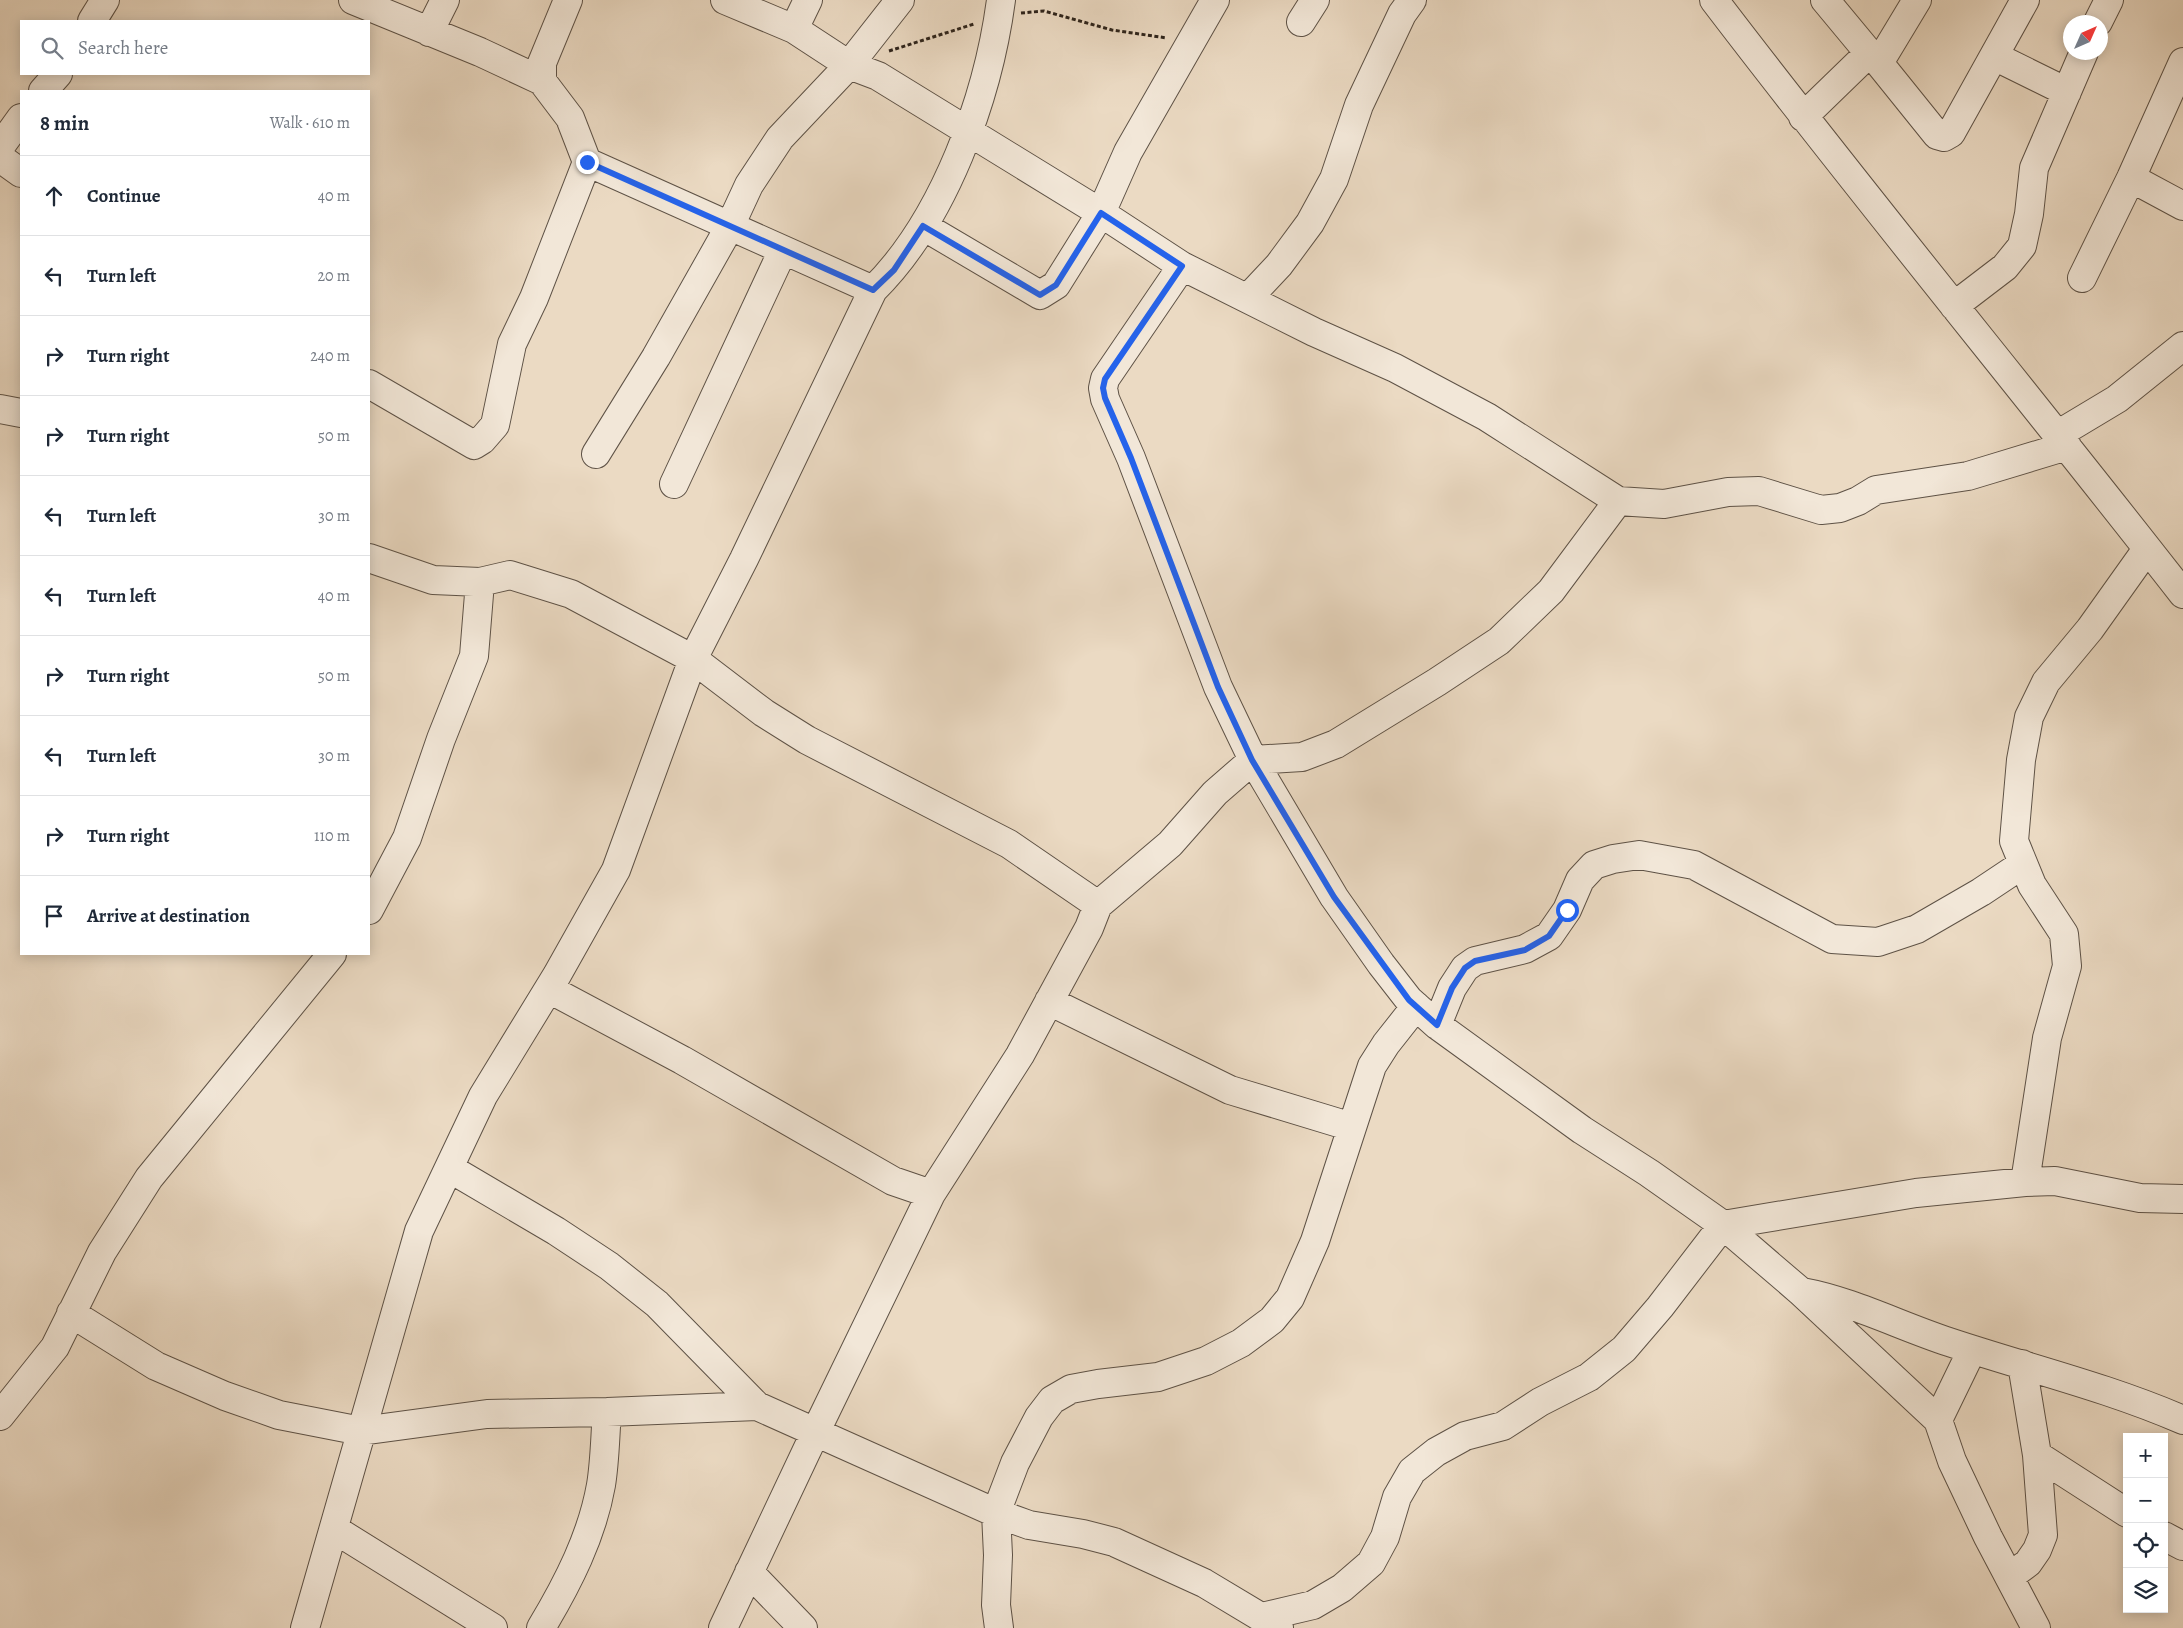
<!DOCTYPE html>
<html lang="en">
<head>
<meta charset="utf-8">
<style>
  body { margin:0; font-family:Alegreya,serif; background:#f6f6f7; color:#1f2937 }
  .controls { position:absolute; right:15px; bottom:15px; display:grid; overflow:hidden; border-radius:0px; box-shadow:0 2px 12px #0003 }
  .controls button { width:45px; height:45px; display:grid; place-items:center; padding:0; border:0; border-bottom:1px solid #e0e1e3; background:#fff; color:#1f2937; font:25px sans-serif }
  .compass { position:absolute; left:2063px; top:15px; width:45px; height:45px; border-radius:50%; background:#fff; box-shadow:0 2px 12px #0003; rotate:45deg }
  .stop { position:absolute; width:15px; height:15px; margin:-11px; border:4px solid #2563eb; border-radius:50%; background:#fff }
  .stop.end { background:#2563eb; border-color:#fff; box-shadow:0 1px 5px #0008 }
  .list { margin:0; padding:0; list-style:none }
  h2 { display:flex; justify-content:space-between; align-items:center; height:65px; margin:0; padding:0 20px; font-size:21px }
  h2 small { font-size:16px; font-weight:400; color:#747a83 }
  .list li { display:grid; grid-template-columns:32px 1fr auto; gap:15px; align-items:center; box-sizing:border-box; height:80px; padding:0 20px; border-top:1px solid #e0e1e3 }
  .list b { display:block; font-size:19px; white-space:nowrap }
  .list em { font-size:16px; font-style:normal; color:#747a83 }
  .icon { flex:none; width:28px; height:28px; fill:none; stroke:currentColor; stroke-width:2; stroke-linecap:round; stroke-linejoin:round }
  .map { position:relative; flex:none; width:2183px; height:1628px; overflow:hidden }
  .search { position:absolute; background:#fff; box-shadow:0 2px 12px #0003; left:20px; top:20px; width:350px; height:55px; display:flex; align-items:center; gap:12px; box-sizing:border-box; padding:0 18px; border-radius:0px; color:#747a83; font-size:19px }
  .panel { position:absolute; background:#fff; box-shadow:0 2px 12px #0003; left:20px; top:90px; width:350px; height:865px; border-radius:0px }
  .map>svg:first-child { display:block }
</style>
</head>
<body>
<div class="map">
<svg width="2183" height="1628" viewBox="0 0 2183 1628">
  <rect width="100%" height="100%" fill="#ebdac3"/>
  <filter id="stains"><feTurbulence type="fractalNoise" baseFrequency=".004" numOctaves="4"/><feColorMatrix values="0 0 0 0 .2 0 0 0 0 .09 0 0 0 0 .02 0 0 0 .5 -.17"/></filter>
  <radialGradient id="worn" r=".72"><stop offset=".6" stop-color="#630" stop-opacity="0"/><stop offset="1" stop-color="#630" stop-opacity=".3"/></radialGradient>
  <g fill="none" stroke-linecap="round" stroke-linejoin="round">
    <g stroke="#5e5246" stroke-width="30">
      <path id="minor" d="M353,0L480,52L542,81
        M725,0L794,29L849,65L878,76L1101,213L1182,266L1314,332L1395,368L1487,417L1618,501L1664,504L1728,492L1759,491L1821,510L1840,508L1858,501L1876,490L1968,476L2067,446
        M1714,0C1867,201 2028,395 2183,594
        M92,21L105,0
        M1301,22L1315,0
        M2098,22L2109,0
        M794,29L808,0
        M429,32L445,0
        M1869,53L1879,63L1937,135L1944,137L1951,133L2025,0
        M1994,56L2067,92
        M1879,63L1917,0
        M43,91L58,74
        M1803,117L1869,53L1825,0
        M0,147L21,118
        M0,158L21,173
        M587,162L873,290
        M2131,178L2183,206
        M923,226L1040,295L1056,285L1101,213L1128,152L1215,0
        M1182,266L1105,379L1103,388L1105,399L1131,458L1218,687L1253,760L1334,897L1381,964L1409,1000L1437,1025L1582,1130L1649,1173L1723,1225L1800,1291L1938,1420L1952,1461L1988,1537L2036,1628
        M2082,278L2131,178L2183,62
        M1248,298L1279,265L1310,223L1334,179L1359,105L1402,14L1412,0
        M1954,306L2005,267L2022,246L2029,214L2034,168L2084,52
        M369,384L474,445L482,440L495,425L512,344L534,298L587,162L570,118L542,81V63L568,0
        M0,409L21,413
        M2057,435L2117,399L2183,346
        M596,454L656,357L730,226L749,185L780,138L849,65L900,0
        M674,484L783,250
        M369,558L433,580L480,582L510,575L571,594L693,659L764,713L807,740L1009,844L1098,905
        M369,910L407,838L441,739L474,656L480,582
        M549,989L682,1060L893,1181L931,1194
        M1049,1001L1230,1090L1352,1127
        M1437,1025L1452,988L1465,968L1475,961L1525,949L1549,936L1567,910L1580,880L1594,865L1613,859L1639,855L1694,865L1832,939L1878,942L1917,929L1981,892L2023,864
        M449,1168L556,1231L609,1266L657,1304L757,1406
        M2025,1182L2047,1038L2067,966L2064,934L2032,885L2014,841L2021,760L2029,717L2046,682L2090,629L2147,549
        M1802,1292C1852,1301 1900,1326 1949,1342C2027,1368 2107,1387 2183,1420
        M71,1313L156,1366L225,1396L279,1415L361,1431L487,1414L607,1412L757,1406L996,1513L1029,1525L1083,1534L1114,1542L1204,1583L1279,1628
        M0,1416L55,1347L102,1252L149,1178L332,954
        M1938,1420L1972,1350
        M2037,1455L2127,1513
        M334,1529L493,1628
        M2164,1536L2183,1546
        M749,1572L803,1628
        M2009,1577L2028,1563L2037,1550L2043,1535L2037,1455L2022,1364
        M1262,1617L1313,1605L1342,1588L1371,1563L1385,1537L1397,1497L1412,1471L1436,1452L1465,1436L1503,1426L1540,1402L1589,1377L1624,1349L1660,1307L1723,1225L1916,1193L2025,1182L2055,1181L2140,1198L2183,1199
        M305,1628L419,1231L483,1096L557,975L616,870L693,659L744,559L873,290C944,220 988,98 1001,0
        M541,1628C568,1583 592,1536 601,1485C605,1461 605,1436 607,1412
        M723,1628L816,1431L931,1194L1020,1055L1089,928L1098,905L1170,844L1215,793L1253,760L1302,757L1336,744L1437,682L1499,641L1551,591L1618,501
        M999,1628L996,1605L998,1555L996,1513L1015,1463L1039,1417L1052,1400L1071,1389L1098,1384L1158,1377L1206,1361L1241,1343L1272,1320L1290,1298L1315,1241L1372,1066L1386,1044L1416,1006"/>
    </g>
    <path stroke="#2f251c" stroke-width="3" stroke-dasharray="4 2.5" stroke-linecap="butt" d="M1021,13L1044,11L1112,30L1167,38
      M889,51L974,24"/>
    <use href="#minor" stroke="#f2e7d8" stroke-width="28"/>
  </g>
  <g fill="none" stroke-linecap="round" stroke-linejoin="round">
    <path stroke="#2563eb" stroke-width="6" d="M587,162L873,290L894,270L923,226L1040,295L1056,285L1101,213L1182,266L1105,379L1103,388L1105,398L1131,458L1218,687L1252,760L1334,897L1409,1000L1437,1025L1452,988L1465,968L1475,961L1525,950L1549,936L1567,910"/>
  </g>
  <rect width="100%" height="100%" filter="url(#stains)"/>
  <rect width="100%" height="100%" fill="url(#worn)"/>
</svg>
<div class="controls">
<button>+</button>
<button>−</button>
<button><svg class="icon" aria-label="locate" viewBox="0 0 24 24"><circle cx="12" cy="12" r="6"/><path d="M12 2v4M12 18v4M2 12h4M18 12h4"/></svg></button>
<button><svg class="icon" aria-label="layers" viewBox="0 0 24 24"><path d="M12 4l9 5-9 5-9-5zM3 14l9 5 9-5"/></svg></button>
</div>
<svg class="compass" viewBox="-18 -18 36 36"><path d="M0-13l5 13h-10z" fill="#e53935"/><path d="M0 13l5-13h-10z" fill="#747a83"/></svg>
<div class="stop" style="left:1567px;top:910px"></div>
<div class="stop end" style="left:587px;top:162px"></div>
<div class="search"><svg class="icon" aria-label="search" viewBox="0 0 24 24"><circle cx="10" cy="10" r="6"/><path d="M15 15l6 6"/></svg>Search here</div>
<section class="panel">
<h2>8 min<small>Walk · 610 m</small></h2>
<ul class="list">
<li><svg class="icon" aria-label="ahead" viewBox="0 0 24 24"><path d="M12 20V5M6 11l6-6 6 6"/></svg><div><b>Continue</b></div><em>40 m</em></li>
<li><svg class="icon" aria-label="left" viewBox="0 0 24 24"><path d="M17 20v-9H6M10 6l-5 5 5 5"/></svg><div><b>Turn left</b></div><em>20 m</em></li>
<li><svg class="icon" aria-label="right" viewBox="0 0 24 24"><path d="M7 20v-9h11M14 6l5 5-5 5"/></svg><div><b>Turn right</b></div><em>240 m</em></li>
<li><svg class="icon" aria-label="right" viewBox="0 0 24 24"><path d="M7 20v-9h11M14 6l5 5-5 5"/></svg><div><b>Turn right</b></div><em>50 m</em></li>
<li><svg class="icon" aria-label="left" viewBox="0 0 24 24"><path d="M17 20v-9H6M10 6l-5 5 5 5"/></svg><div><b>Turn left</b></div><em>30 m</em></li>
<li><svg class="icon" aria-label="left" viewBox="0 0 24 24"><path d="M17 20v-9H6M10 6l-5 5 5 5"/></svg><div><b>Turn left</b></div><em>40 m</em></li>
<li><svg class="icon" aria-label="right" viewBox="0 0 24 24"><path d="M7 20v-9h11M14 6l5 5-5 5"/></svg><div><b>Turn right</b></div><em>50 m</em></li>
<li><svg class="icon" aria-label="left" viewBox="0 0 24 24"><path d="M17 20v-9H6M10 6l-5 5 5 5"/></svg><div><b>Turn left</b></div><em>30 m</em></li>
<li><svg class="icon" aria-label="right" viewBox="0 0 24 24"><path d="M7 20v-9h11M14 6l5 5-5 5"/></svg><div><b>Turn right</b></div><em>110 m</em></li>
<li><svg class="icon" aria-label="arrive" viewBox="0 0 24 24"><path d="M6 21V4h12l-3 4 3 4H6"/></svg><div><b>Arrive at destination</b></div></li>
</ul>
</section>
</div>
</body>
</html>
